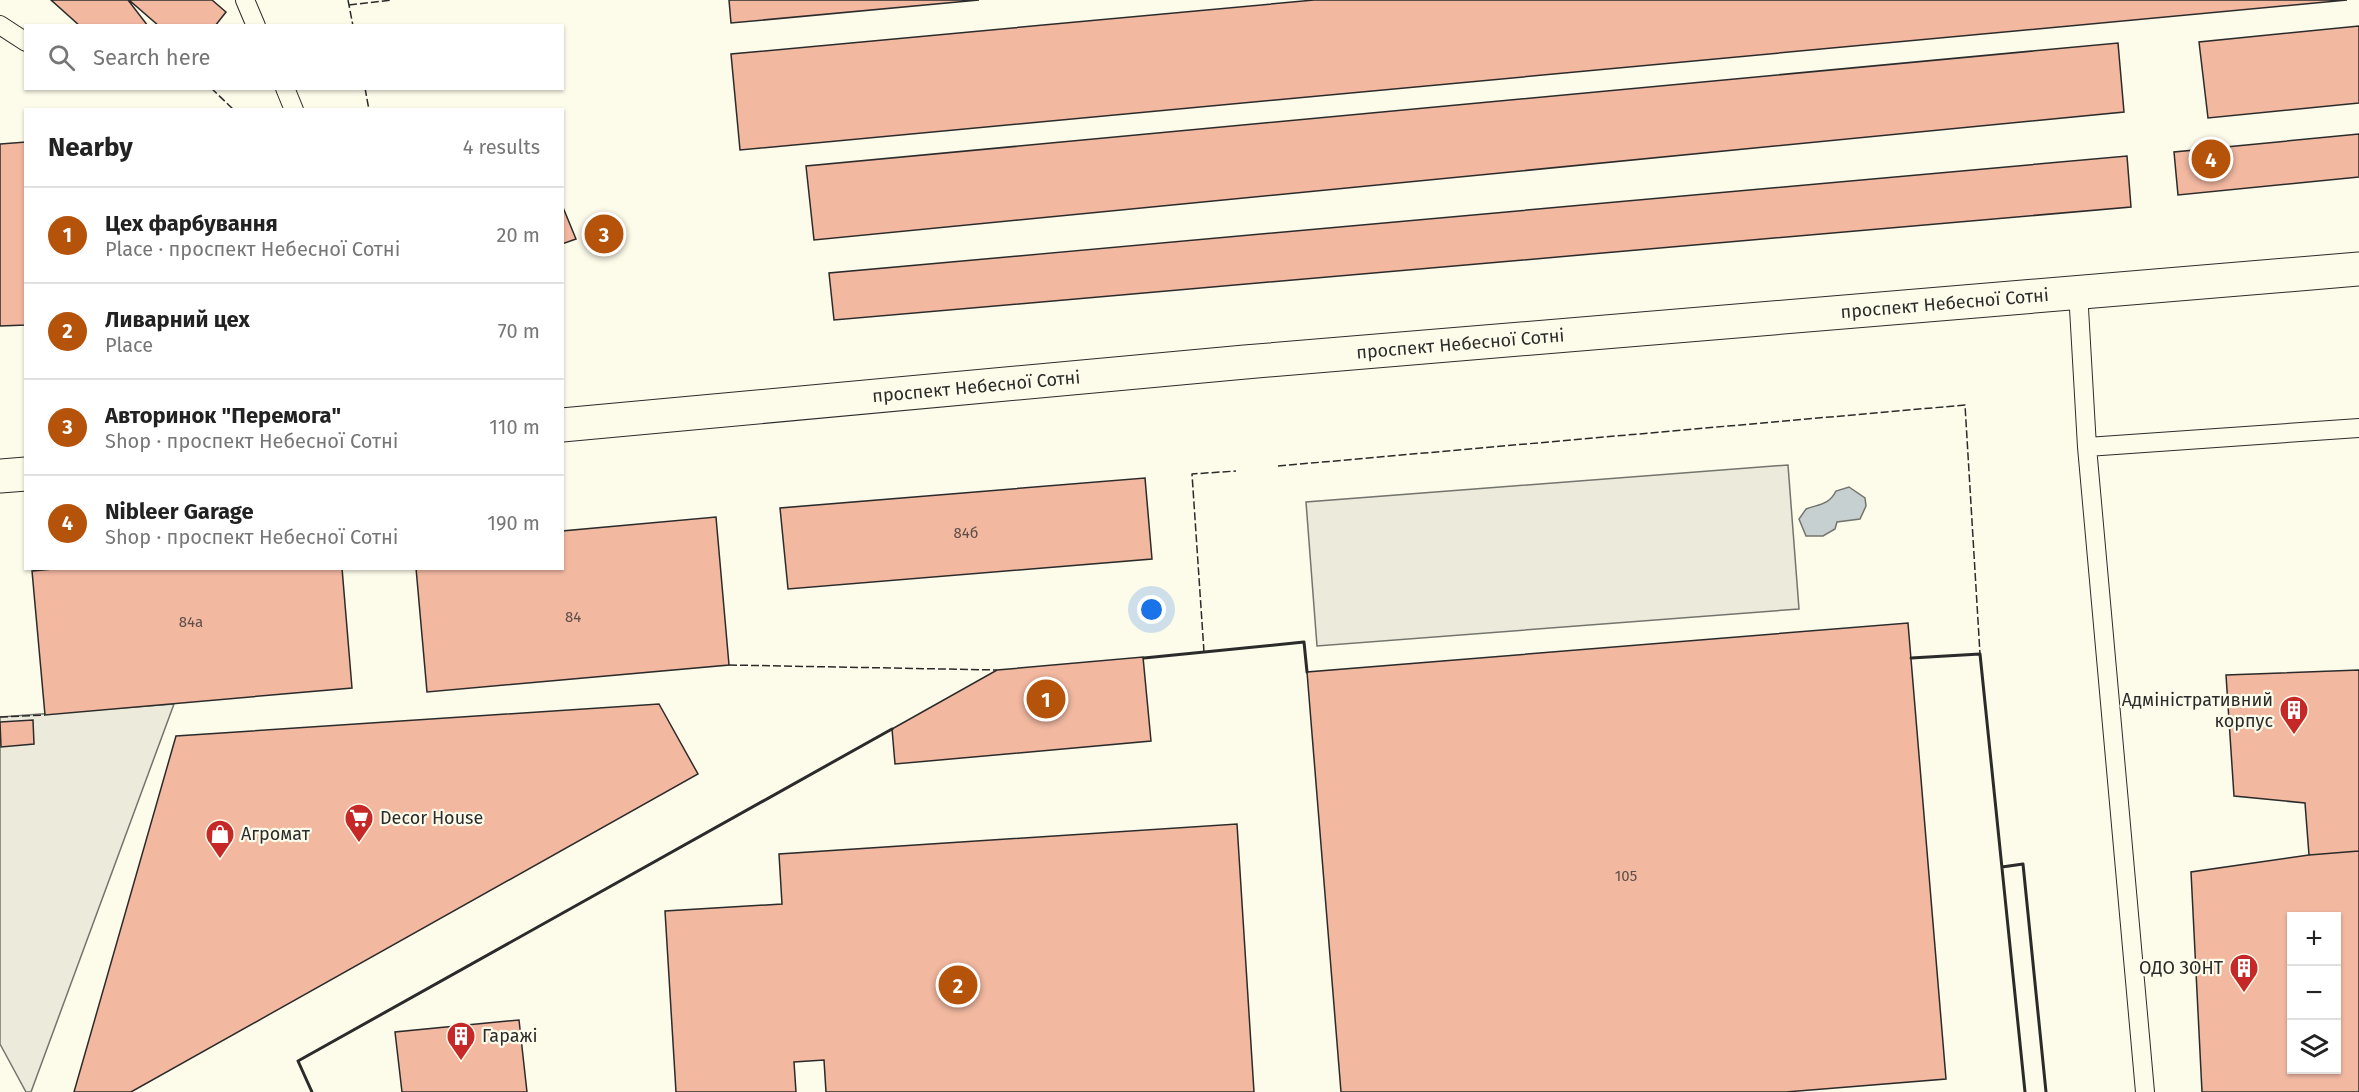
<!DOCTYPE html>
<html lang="en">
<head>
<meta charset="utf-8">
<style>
  body { margin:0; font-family:"Fira Sans",sans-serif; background:#f2f2f2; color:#222 }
  .controls { position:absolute; right:18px; bottom:18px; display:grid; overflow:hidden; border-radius:0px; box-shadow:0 2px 4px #0004 }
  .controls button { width:54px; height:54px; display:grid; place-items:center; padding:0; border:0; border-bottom:2px solid #e0e0e0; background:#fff; color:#222; font:30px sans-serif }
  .you { position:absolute; left:1152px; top:610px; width:21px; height:21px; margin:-15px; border:4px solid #fff; border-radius:50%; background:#1a73e8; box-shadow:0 0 0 9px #1a73e833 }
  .badge { display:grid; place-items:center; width:39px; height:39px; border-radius:50%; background:#b45309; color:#fff; font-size:20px; font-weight:700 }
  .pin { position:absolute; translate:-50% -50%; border:3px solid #fff; box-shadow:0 2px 6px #0006 }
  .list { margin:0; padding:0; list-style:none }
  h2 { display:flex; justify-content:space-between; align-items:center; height:78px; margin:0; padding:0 24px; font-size:26px }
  h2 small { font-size:20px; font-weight:400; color:#767676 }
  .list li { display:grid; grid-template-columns:39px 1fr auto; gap:18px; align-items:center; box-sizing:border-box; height:96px; padding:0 24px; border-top:2px solid #e0e0e0 }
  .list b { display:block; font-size:22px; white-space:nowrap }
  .list p { margin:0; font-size:20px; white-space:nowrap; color:#767676 }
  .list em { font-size:20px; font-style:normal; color:#767676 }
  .icon { flex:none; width:33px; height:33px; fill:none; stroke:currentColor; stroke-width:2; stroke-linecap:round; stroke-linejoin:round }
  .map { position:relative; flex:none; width:2359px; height:1092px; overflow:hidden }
  .search { position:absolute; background:#fff; box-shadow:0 2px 4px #0004; left:24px; top:24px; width:540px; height:66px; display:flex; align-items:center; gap:15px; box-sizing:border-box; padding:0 21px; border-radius:0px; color:#767676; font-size:22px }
  .panel { position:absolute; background:#fff; box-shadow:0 2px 4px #0004; left:24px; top:108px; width:540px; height:462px; border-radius:0px }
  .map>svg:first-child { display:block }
</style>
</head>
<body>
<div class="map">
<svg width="2359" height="1092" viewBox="0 0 2359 1092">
  <rect width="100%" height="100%" fill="#fdfbea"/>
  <path fill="#eceadb" stroke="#74746e" stroke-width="1.5" d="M1788,465L1799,609L1317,646L1306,502Z
    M174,704L31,1092H26L0,1044V717Z"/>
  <path fill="#c7d0d0" stroke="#74746e" stroke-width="1.5" d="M1849,487L1865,498L1866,506L1860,519L1837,522L1835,529L1823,536H1806L1799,519L1806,509C1819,504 1829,505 1836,491Z"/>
  <path fill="#f2b8a0" stroke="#2b2b2b" stroke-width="1.5" fill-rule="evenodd" d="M51,0H128L148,26H80Z
    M129,0H212L226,12L215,26H159Z
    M729,0H979L731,23Z
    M1314,0H2347L740,150L731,54Z
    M2359,26V103L2208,118L2199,42Z
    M2118,43L2124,112L814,240L806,166Z
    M2359,134V177L2178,195L2174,152Z
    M26,142V325L0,326V144Z
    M2127,156L2131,207L834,320L829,273Z
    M562,205L576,239L562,244Z
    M1145,478L1152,559L788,589L780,508Z
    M716,517L729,665L427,692L416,568H562V531Z
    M64,568H342L352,688L45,715L32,571Z
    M1908,623L1946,1079L1786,1092H1341L1307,672Z
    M1143,657L1151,741L895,764L892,729L997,670Z
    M2359,670V851L2309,855L2305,803L2234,796L2226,675Z
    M659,704L698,774L131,1092H74L176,736Z
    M33,720L34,744L1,747L0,722Z
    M1237,824L1254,1092H826L824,1060L794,1062L796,1092H676L665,911L782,904L779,854Z
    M2359,851V1092H2202L2191,872L2309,855ZM2292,916H2336V1070H2292Z
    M519,1020L527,1092H402L395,1032Z"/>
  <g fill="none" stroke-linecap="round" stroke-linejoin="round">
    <g stroke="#2b2b2b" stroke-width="20">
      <path id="service" d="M245,0L256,26
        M0,25L26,42
        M285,88L294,110
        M2078,291L2087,447L2145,1092
        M2087,447L2359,428"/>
    </g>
    <g stroke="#2b2b2b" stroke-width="35">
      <g id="secondary">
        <path id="s1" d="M562,425L1245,362L2359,269"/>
        <path d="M0,476L26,474"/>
      </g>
    </g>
    <use href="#service" stroke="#fdfbea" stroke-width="18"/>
    <use href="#secondary" stroke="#fdfbea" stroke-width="33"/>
    <path stroke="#2b2b2b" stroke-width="1.5" stroke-dasharray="8 3" stroke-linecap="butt" d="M348,0L353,26
      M349,5L392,0
      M211,88L234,110
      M365,88L369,110
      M1278,466L1965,405L1980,654
      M1204,652L1192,474L1236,471
      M729,665L997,670
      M0,717L45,715"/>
    <path stroke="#2b2b2b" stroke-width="3" d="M1144,658L1304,642L1307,672
      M1911,658L1980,654L2025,1092
      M2002,867L2023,864L2046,1092
      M312,1092L298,1061L892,729"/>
  </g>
  <defs>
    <g id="building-pin" transform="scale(1.5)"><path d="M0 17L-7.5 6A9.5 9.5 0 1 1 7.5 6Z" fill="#c62828" stroke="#fdfbea"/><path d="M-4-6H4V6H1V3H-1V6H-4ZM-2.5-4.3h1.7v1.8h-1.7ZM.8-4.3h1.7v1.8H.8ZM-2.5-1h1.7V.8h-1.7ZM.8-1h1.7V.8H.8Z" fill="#fff"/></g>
    <g id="supermarket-pin" transform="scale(1.5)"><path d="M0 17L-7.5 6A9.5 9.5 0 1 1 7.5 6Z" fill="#c62828" stroke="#fdfbea"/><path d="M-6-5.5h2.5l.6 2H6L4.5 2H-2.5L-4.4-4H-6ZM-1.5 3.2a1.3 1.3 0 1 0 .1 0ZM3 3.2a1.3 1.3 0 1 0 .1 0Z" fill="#fff"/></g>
    <g id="shop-pin" transform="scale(1.5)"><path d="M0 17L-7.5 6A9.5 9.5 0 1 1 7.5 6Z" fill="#c62828" stroke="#fdfbea"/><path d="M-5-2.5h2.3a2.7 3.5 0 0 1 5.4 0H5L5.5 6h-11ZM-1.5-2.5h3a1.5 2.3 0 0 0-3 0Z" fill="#fff"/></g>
  </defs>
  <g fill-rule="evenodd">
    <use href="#building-pin" x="2294" y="710"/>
    <use href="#supermarket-pin" x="359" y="818"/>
    <use href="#shop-pin" x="220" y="834"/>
    <use href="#building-pin" x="2244" y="968"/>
    <use href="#building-pin" x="461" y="1036"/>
  </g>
  <g text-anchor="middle" stroke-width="4.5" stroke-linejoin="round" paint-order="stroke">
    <g font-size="15" fill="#5d4e48">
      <text x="966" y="538">84б</text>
      <text x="573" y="622">84</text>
      <text x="191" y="627">84а</text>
      <text x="1626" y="881">105</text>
    </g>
    <g font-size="18" fill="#2b2b2b" stroke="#fdfbea">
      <text dy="6" stroke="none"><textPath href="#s1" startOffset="1388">проспект Небесної Сотні</textPath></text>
      <text dy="6" stroke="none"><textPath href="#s1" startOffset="902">проспект Небесної Сотні</textPath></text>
      <text dy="6" stroke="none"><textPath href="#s1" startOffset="416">проспект Небесної Сотні</textPath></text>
    </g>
    <g font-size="18" fill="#2b2b2b" stroke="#fdfbea" text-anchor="start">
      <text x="2273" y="706" text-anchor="end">Адміністративний<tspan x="2273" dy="21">корпус</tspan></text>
      <text x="380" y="824">Decor House</text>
      <text x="241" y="840">Агромат</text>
      <text x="2223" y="974" text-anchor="end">ОДО ЗОНТ</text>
      <text x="482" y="1042">Гаражі</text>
    </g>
  </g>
</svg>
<div class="controls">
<button>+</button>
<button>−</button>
<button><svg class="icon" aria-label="layers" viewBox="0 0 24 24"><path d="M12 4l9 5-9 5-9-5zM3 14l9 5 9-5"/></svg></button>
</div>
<div class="you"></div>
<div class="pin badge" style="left:1046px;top:699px">1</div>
<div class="pin badge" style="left:958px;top:985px">2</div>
<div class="pin badge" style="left:604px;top:234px">3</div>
<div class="pin badge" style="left:2211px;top:159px">4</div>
<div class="search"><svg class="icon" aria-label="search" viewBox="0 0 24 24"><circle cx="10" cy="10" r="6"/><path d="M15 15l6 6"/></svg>Search here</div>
<section class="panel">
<h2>Nearby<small>4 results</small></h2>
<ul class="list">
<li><span class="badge">1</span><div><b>Цех фарбування</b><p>Place · проспект Небесної Сотні</p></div><em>20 m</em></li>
<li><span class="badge">2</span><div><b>Ливарний цех</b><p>Place</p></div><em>70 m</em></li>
<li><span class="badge">3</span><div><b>Авторинок &quot;Перемога&quot;</b><p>Shop · проспект Небесної Сотні</p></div><em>110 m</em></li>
<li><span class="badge">4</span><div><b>Nibleer Garage</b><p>Shop · проспект Небесної Сотні</p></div><em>190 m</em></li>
</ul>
</section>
</div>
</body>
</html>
